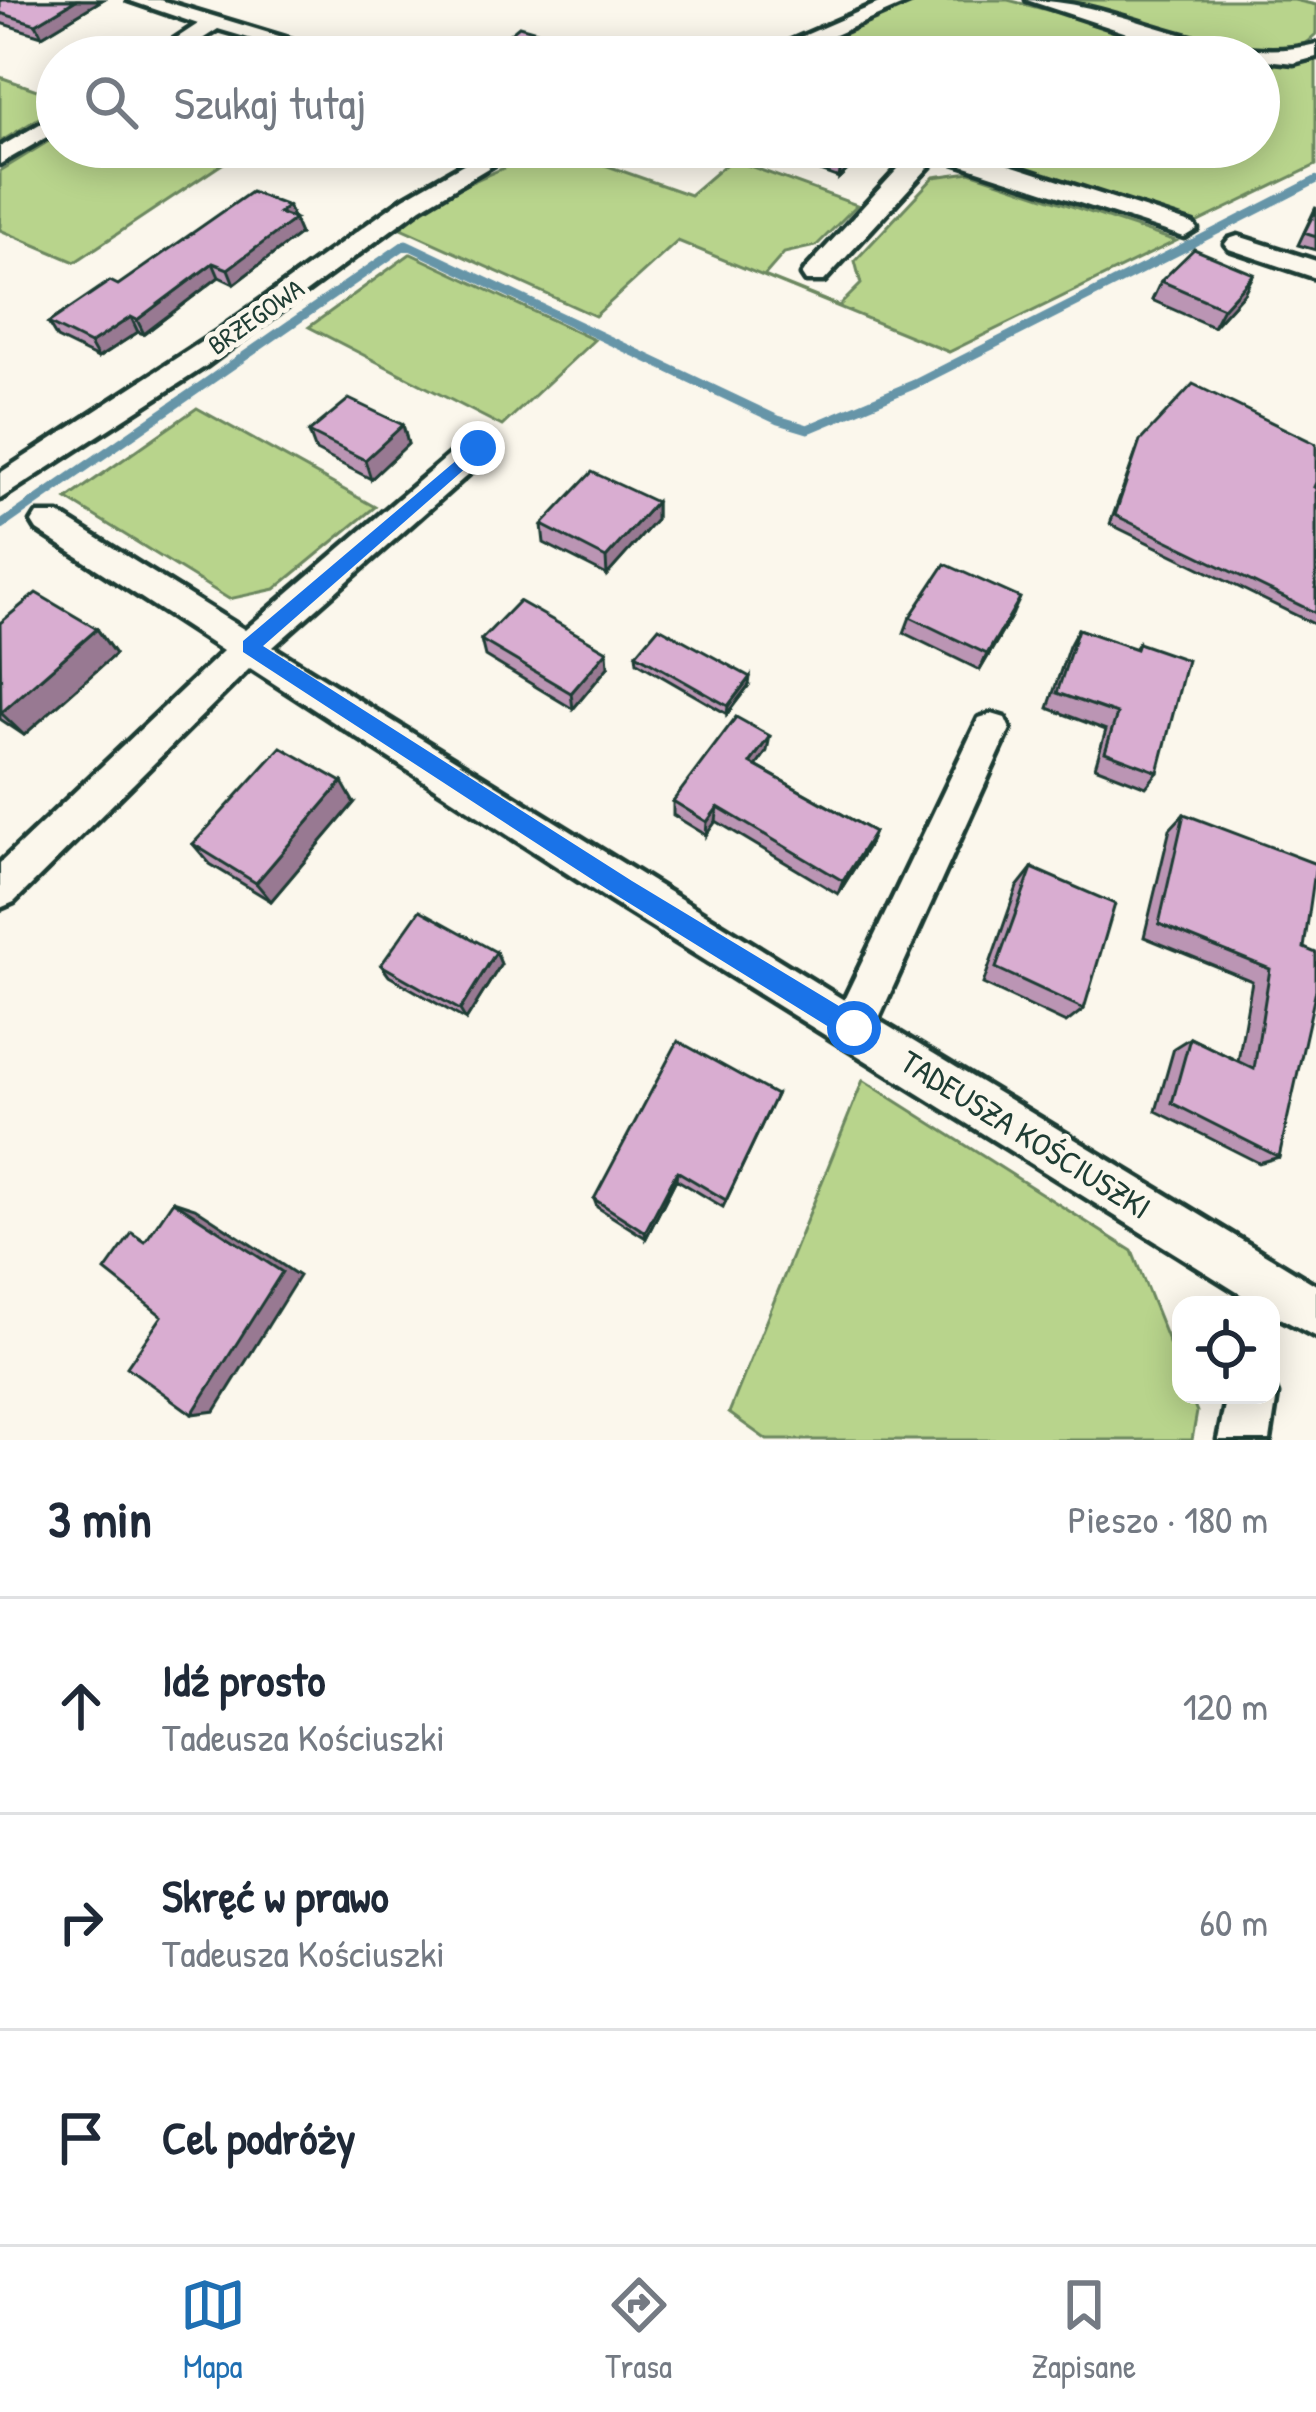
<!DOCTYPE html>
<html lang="pl">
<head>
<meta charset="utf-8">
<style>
  body { margin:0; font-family:"Patrick Hand",sans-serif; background:#f6f6f7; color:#1f2937 }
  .controls { position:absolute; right:36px; bottom:36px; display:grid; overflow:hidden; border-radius:24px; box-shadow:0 6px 30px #0003 }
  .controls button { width:108px; height:108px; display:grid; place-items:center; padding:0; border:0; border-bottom:3px solid #e0e1e3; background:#fff; color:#1f2937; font:60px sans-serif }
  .stop { position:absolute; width:36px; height:36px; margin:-27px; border:9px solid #1a73e8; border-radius:50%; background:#fff }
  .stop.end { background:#1a73e8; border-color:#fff; box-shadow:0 3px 12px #0008 }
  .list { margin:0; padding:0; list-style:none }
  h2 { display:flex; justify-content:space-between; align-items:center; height:156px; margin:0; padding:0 48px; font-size:51px }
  h2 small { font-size:39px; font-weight:400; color:#747a83 }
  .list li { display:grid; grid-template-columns:78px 1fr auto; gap:36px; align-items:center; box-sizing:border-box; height:216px; padding:0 48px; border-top:3px solid #e0e1e3 }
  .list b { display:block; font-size:45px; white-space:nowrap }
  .list p { margin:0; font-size:39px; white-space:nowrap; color:#747a83 }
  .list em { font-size:39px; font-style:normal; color:#747a83 }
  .icon { flex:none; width:66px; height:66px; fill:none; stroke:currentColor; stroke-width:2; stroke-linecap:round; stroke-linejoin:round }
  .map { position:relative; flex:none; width:1316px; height:1440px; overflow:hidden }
  .search { position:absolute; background:#fff; box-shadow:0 6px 30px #0003; left:36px; right:36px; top:36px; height:132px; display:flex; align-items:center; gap:30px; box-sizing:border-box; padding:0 42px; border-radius:66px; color:#747a83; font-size:45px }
  .sheet { height:804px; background:#fff }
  nav { display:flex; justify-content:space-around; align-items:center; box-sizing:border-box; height:168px; border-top:3px solid #e0e1e3; background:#fff; font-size:33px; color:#747a83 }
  nav a { display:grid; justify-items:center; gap:6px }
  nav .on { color:#1f6fb2 }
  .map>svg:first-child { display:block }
</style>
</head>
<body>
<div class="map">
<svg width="1316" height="1440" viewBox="0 0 1316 1440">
  <rect width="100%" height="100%" fill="#fbf7ec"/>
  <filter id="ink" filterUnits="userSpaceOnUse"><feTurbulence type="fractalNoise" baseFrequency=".00833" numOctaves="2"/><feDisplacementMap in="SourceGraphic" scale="24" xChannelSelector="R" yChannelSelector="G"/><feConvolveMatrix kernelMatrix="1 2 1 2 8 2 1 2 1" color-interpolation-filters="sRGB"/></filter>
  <g filter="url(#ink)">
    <path fill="#b8d48c" stroke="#6c8860" stroke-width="3" d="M919,0H1008L1230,57H792Z
      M1057,0H1294L1316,5V34C1307,43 1297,50 1284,51C1224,57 1118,17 1057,0Z
      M1316,59V165L1192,225L948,147H1259V62Z
      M0,77L57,97V107L0,142Z
      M57,136V147H179L222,164L75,262L0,230V171Z
      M554,147L690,195L746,147L733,160L857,205L816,246L784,253L764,276L839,306L861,284L855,261L934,177L970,172L1176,241L949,352L678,241L595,316L401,228C439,189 505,169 554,147Z
      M410,254H411L594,340L502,426L309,327Z
      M197,408L375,507L275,589L229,599L67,499Z
      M863,1080L1132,1251L1181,1373V1395H1190L1197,1412L1192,1440H767L729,1413Z"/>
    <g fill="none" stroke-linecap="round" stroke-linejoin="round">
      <path stroke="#6695a8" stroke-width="8" d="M402,247H412
        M1185,247L1316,180"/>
      <path stroke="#6695a8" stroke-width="9" d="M0,526L406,244L778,420L808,429L915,384L1191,244"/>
      <g stroke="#1f3d34" stroke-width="9">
        <path id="minor" d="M128,0H160L348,57H314L218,29L174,57H148L198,24Z
          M886,0H914L785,57H755Z
          M1027,0C1124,0 1217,69 1316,44V57L1294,63L1223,56L1130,34Z
          M57,114V131L0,164V147Z
          M493,147H523L421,208L206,366L0,499V473L218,331L404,198Z
          M918,147H954L1193,224L1197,229L1184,237L1175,234L938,157L824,281H806L802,275L806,269Z
          M1238,236L1316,261V278L1229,249L1225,244L1229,239Z
          M478,437L489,440L493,448L489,456L273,647L844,1000L979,718L992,714L1005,718L1010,729L878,1020L1316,1285V1337L1271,1313V1305H1258L610,901L250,668L14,902L0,908V863L223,651L37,530L32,522L37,514H59L245,630L467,440Z
          M1271,1380L1277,1395L1270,1440H1218L1227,1395H1271Z"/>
      </g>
      <use href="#minor" fill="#fbf7ec" fill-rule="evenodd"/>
    </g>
    <path fill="#bb95b4" stroke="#1f3d34" stroke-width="3" d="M0,0H102L42,36L0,23Z
      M490,50L576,57H491Z
      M360,147H394L385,154Z
      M808,147H865L864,154L839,178L806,166Z
      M288,206L300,234L234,284L219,277L144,334L138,332L98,358L57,338L48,323L118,285Z
      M1316,207V250L1298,245Z
      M1161,281L1244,293L1213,327L1152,300Z
      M403,425L408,444L371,479L316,451L309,432Z
      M1140,441L1316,488V625L1110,524Z
      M656,502V520L607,575L544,543L542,525Z
      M1012,615L980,670L904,633L910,617Z
      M0,623L97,629L115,654L24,735L0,719Z
      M1078,629L1134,649L1138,643L1158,772L1146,787L1095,767L1106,730L1048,708L1069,646Z
      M481,640L608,667L573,709L485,656Z
      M636,654L749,685L727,714L637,662Z
      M767,751L756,766L874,832L868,846L838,894L716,821L706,835L673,815V801Z
      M354,803L271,901L210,864L193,844Z
      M1184,814L1304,948L1279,1157L1259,1163L1156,1111L1174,1048L1190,1038L1238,1061L1252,981L1144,937L1170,829Z
      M1032,868L1084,1009L1066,1023L983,984L1017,887Z
      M496,952L501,964L466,1020L389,976L381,965Z
      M776,1095L723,1207L676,1179L646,1238L597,1207L594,1199Z"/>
    <path fill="#987992" stroke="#1f3d34" stroke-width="3" d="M76,0H102L42,36L36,24Z
      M575,42L576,57H557Z
      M854,147H865L864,154L839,178L842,159Z
      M288,206L300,234L234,284L228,269L279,213Z
      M213,263L219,277L144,334L137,320Z
      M1254,274L1244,293L1213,327L1223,308Z
      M131,317L138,332L98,358L90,344Z
      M403,425L408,444L371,479L365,460Z
      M656,502V520L607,575L606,558Z
      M1020,598L1012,615L980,670L987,654Z
      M97,629L115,654L24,735L1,713Z
      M607,651L608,667L573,709L571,693Z
      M750,677L749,685L727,714L728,706Z
      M770,736L767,751L748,778L750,763Z
      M342,782L354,803L271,901L256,883Z
      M718,807L716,821L706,835L707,822Z
      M874,832L868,846L838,894L843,881Z
      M496,952L501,964L466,1020L460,1010Z
      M677,1171L676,1179L646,1238L645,1232Z
      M173,1201L195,1208L299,1276L215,1411L192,1414Z"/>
    <path fill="#d9add1" stroke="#1f3d34" stroke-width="3" d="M0,0H76L36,24L0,13Z
      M519,26L575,42L557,57H514L490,50Z
      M210,51L230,57H201Z
      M808,147H854L842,159Z
      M251,192L288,206L279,213L295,219L228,269L213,263L137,320L131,317L90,344L48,323L110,281L118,285Z
      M1316,209V237L1304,233Z
      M1194,249L1254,274L1223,308L1161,281Z
      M1193,384L1316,444V482L1314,487L1316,488V613L1115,515L1140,441Z
      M349,399L403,425L365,460L309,432Z
      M592,472L656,502L606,558L542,525Z
      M945,564L1020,598L987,654L910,617Z
      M36,593L97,629L1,713L0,623Z
      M519,601L607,651L571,693L481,640Z
      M659,627L750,677L728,706L636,654Z
      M1078,629L1136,649L1138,643L1187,660L1158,772L1105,752L1117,714L1057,693Z
      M736,717L770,736L750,763L874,832L843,881L718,807L707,822L673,801Z
      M281,747L342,782L256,883L193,844Z
      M1184,814L1316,864L1304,948L1316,953V990L1279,1157L1172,1103L1190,1038L1254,1069L1270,969L1159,924Z
      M1032,868L1115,904L1084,1009L996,968Z
      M420,910L496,952L460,1010L381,965Z
      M678,1041L776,1095L726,1200L677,1171L645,1232L594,1199Z
      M173,1201L282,1272L192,1414L127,1367L162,1316L105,1271L132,1233L145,1242Z"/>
  </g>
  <path fill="#1a73e8" d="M478,442L484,444V452L263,646L632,881L862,1020V1037H845L616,895L243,652V641Z"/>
  <g text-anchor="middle" stroke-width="10" stroke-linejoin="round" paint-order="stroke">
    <g font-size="27" fill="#1f3d34" stroke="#fbf7ec">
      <text transform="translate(256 317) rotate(-35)" y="9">BRZEGOWA</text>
    </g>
    <g font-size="33" fill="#1f3d34" stroke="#fbf7ec">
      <text transform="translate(1026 1134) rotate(32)" y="12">TADEUSZA KOŚCIUSZKI</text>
    </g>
  </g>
</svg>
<div class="controls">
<button><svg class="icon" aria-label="locate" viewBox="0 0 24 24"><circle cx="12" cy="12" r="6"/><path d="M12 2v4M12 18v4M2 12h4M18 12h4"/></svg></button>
</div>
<div class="stop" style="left:854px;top:1028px"></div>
<div class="stop end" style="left:478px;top:448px"></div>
<div class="search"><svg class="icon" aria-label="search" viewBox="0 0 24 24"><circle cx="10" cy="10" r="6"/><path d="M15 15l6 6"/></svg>Szukaj tutaj</div>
</div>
<section class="sheet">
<h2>3 min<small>Pieszo · 180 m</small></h2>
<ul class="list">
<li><svg class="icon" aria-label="ahead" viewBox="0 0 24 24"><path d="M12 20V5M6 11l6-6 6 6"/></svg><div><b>Idź prosto</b><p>Tadeusza Kościuszki</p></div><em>120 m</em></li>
<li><svg class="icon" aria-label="right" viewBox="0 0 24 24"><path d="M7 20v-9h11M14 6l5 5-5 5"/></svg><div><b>Skręć w prawo</b><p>Tadeusza Kościuszki</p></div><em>60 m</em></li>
<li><svg class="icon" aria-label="arrive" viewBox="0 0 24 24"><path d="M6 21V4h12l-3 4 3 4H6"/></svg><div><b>Cel podróży</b></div></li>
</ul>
</section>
<nav>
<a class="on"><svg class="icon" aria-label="map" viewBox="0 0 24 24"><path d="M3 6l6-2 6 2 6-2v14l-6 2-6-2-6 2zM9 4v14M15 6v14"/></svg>Mapa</a>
<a><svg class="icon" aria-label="directions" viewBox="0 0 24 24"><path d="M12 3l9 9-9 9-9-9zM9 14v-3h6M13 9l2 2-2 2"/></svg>Trasa</a>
<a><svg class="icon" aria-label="saved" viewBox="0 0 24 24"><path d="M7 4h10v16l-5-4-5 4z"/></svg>Zapisane</a>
</nav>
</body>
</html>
